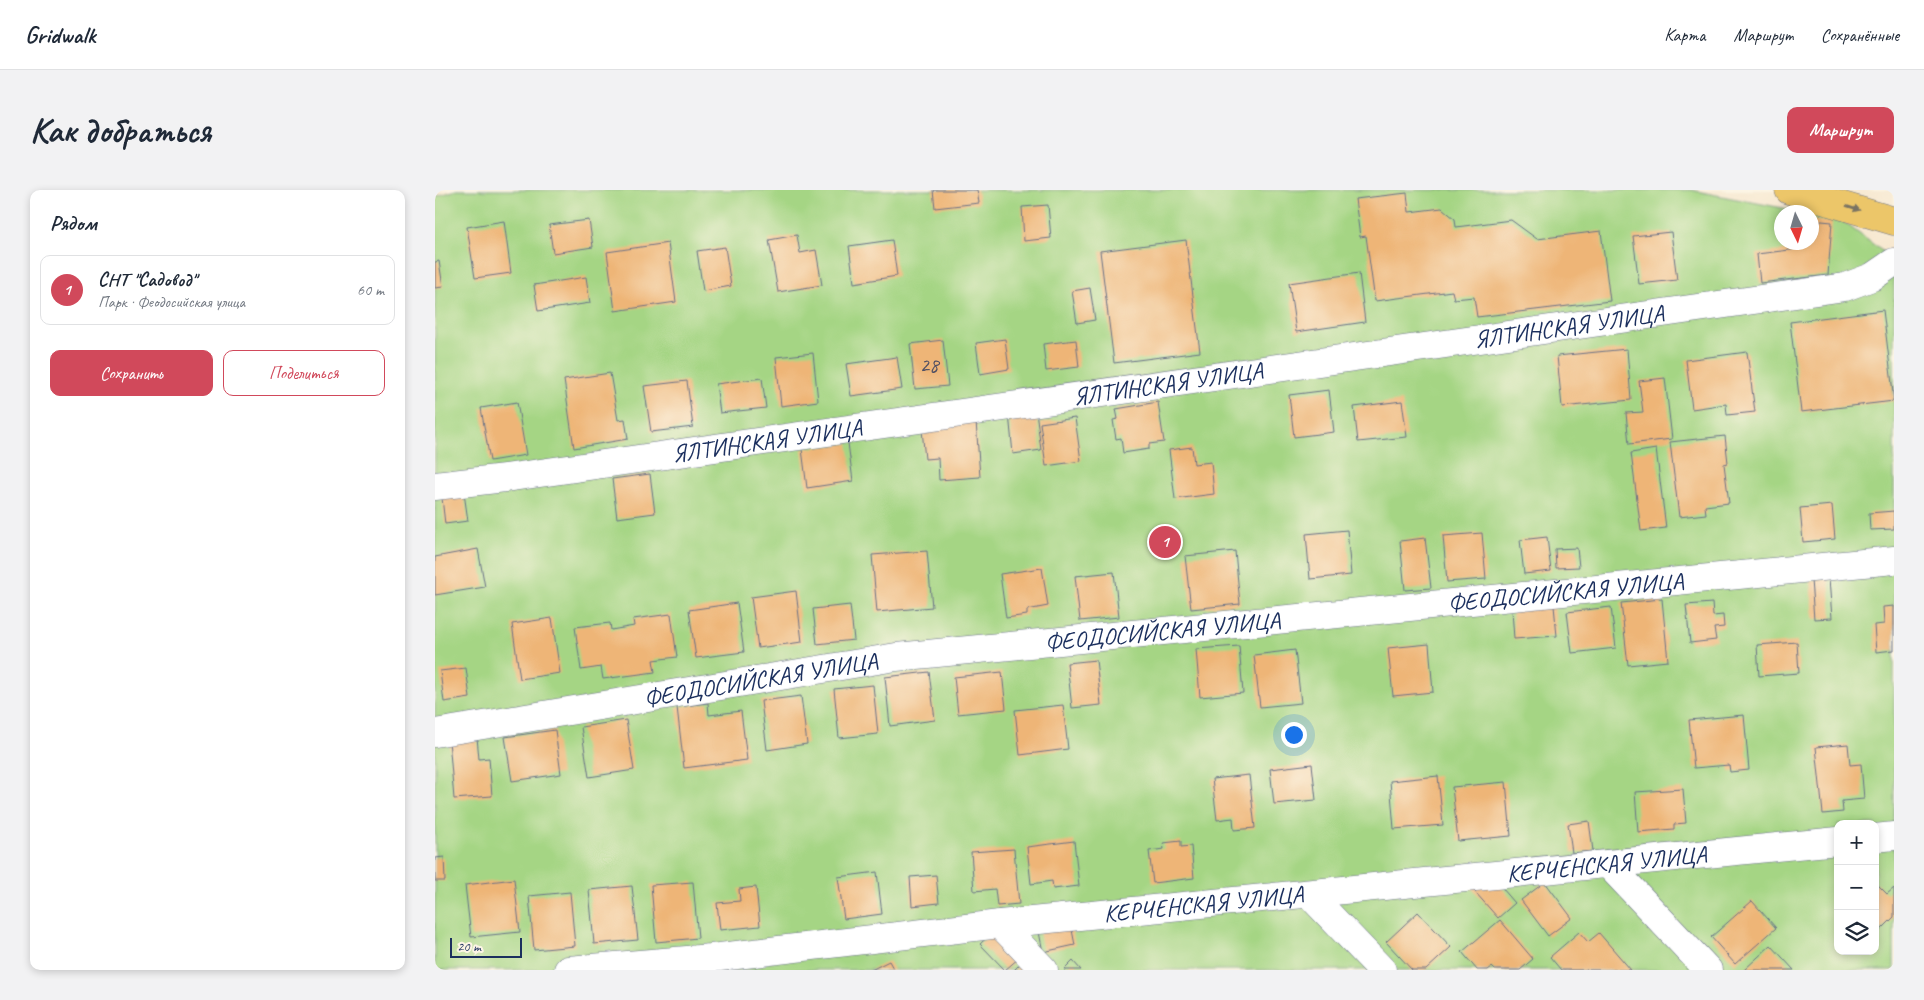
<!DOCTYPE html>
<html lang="ru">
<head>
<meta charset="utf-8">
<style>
  body { margin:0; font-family:Caveat,sans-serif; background:#f2f2f3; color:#1f2937 }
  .controls { position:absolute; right:15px; bottom:15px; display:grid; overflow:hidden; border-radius:10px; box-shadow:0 2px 8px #0003 }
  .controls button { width:45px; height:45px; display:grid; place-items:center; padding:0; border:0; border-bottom:1px solid #e0e1e3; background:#fff; color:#1f2937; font:25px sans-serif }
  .compass { position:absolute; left:1339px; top:15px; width:45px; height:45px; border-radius:50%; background:#fff; box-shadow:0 2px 8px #0003; rotate:175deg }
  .scale { position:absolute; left:15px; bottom:12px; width:72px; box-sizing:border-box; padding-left:5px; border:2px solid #1b2f5e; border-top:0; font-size:14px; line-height:18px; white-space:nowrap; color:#1b2f5e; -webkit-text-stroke:4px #fcf5e5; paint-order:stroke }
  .you { position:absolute; left:858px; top:544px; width:18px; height:18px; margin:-12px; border:4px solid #fff; border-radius:50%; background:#1a73e8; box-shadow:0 0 0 8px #1a73e833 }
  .badge { display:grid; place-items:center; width:32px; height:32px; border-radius:50%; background:#d1495b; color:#fff; font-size:16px; font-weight:700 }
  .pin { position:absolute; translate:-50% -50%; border:2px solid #fff; box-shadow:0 1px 5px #0006 }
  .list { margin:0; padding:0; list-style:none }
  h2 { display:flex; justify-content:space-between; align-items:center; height:65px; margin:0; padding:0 20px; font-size:21px }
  h2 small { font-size:16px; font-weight:400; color:#747a83 }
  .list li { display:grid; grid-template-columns:32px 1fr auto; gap:15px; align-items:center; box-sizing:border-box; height:70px; margin:0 10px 10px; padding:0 10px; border:1px solid #e0e1e3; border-radius:10px }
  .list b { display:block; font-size:19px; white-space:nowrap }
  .list p { margin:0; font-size:16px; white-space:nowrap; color:#747a83 }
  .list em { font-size:16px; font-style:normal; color:#747a83 }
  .actions { display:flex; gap:10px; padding:15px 20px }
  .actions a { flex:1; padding:11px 0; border:1px solid #d1495b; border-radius:10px; text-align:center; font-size:18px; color:#d1495b }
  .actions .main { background:#d1495b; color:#fff }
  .icon { flex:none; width:28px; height:28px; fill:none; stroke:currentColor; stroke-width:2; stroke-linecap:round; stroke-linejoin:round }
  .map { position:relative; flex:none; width:1459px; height:780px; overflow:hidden; border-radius:10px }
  header { display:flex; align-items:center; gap:30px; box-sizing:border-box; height:70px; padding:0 25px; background:#fff; border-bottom:1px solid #e0e1e3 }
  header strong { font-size:24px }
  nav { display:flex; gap:28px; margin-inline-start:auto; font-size:18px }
  .intro { display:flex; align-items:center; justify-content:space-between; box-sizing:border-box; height:120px; padding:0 30px }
  h1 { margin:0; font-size:35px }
  .button { padding:12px 22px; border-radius:10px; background:#d1495b; color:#fff; font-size:18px; font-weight:700 }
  main { display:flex; gap:30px; padding:0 30px }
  aside { flex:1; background:#fff; border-radius:10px; box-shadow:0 2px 8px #0003 }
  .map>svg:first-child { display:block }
</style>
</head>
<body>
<header>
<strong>Gridwalk</strong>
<nav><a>Карта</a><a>Маршрут</a><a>Сохранённые</a></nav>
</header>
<div class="intro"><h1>Как добраться</h1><a class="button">Маршрут</a></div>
<main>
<aside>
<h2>Рядом<small></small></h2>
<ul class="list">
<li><span class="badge">1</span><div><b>СНТ &quot;Садовод&quot;</b><p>Парк · Феодосийская улица</p></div><em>60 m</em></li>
</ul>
<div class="actions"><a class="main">Сохранить</a><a>Поделиться</a></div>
</aside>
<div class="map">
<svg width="1459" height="780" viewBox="0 0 1459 780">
  <rect width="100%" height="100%" fill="#fcf5e5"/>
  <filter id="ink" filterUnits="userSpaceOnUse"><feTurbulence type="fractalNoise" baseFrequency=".02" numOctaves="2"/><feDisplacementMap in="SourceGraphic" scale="10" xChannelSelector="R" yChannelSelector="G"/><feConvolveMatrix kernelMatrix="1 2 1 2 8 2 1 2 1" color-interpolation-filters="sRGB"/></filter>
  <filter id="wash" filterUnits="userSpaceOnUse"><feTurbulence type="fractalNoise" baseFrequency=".0096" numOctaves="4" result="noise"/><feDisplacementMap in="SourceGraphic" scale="20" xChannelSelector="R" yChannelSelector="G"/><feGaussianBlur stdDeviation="1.12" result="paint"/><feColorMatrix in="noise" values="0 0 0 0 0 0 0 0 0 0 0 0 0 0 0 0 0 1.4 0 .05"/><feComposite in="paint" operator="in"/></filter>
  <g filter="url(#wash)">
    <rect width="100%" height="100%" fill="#f7e8d0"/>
    <path fill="#a5d584" stroke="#608271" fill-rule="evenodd" d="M21,0H1256L1368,22H1346V52H1376L1377,24L1406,30L1459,70V780H0V7ZM1403,634H1440V761H1403Z"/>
    <g id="blocks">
      <path fill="#eeb577" d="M498,0H542L544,13L500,18Z
        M972,3L974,22L1007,18L1020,29L1021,37L1076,30L1102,49L1166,41L1175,111L1042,127L1039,107L1019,109L1017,101L940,111L931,46L925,47L920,9Z
        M613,15L616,48L589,51L587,17Z
        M154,30L158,57L118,63L114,35Z
        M1376,30L1397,32L1393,85L1325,93L1322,64L1363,59L1364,52H1376Z
        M69,31L76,83L40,88L32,37Z
        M1236,42L1242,90L1204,94L1198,46Z
        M362,45L365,63L381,60L387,95L343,102L334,50Z
        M457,50L462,86L419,93L414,56Z
        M751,50L765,162L679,173L665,61Z
        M233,53L241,112L180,121L172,62Z
        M290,57L296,96L268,101L262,61Z
        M4,71L8,97L0,98V72Z
        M924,83L930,132L861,142L854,93Z
        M151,87L155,113L103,121L99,95Z
        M655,98L660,130L642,133L637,101Z
        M1448,120L1459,211L1366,222L1355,132Z
        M570,149L574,179L545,184L541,153Z
        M508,150L513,196L480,199L475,154Z
        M641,150L644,177L611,181L608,154Z
        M1192,159L1196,210L1127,217L1122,166Z
        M1312,162L1320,222L1292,225L1291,214L1257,219L1251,170Z
        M378,163L383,211L346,216L341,167Z
        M462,167L467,199L416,206L411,174Z
        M175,183L183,230L190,229L193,249L139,258L129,190Z
        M327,188L331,218L285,223L281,194Z
        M1230,188L1237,249L1194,254L1191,223L1208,222L1204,191Z
        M252,191L258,237L216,242L209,196Z
        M894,200L899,242L859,247L854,205Z
        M967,211L972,247L923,252L919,217Z
        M82,212L91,265L55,271L46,218Z
        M723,212L729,252L714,254V259L688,263L686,248L681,249L678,230L683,229L681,219Z
        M601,221L606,260L578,264L574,224Z
        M640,228L646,271L611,276L605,233Z
        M541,231L545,287L504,290L503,268L490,269L487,240Z
        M1290,246L1293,273L1289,274L1294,313L1270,316L1271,324L1244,327L1235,252Z
        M413,253L418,291L372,298L367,259Z
        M757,257L759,274L776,272L779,304L740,309L734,260Z
        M1221,259L1231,338L1206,341L1196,263Z
        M215,284L220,323L182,328L177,289Z
        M28,296L33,331L10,334L6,299Z
        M1397,315L1400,349L1368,352L1365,318Z
        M1459,321V339L1435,340L1434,323Z
        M912,340L916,385L875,389L871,344Z
        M1047,343L1051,389L1012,392L1008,346Z
        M1112,347L1116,381L1089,384L1085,350Z
        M990,348L996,398L970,400L965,351Z
        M1142,358L1144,377L1121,378L1120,359Z
        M43,359L50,397L0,405V367Z
        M492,361L497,417L442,422L437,365Z
        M800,361L805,414L756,419L750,366Z
        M607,378L613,416L592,420V425L571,428L565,384Z
        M679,382L684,427L645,431L640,386Z
        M1394,389L1397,428L1379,429L1376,390Z
        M361,401L367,452L323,458L316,407Z
        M1227,409L1233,471L1193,475L1186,413Z
        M302,413L309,462L261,468L254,420Z
        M1277,413L1278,426L1288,425L1289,437L1279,438L1281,450L1255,453L1251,415Z
        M415,415L419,450L382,454L378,419Z
        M1119,416L1122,446L1079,449L1077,420Z
        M1459,416V460L1441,462L1439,435L1449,434L1448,417Z
        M1176,417L1181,458L1137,463L1132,422Z
        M236,424L242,467L218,470L220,482L168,489L166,477L146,480L140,437L175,433L176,440L199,436L198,429Z
        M117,428L125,483L85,489L77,434Z
        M1362,452L1364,483L1324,486L1322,455Z
        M994,454L998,502L958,506L953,458Z
        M804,456L808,503L765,507L761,459Z
        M860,460L866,513L825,517L819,465Z
        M661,470L666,515L637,518L632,473Z
        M31,478L35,508L9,512L5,481Z
        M494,482L500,530L455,536L450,487Z
        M567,482L571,519L523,524L519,487Z
        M438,495L443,544L404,548L399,499Z
        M366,506L372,554L332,560L326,511Z
        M273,513L274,525L306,521L312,570L249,578L242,517Z
        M628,515L633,559L585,565L580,520Z
        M1309,525L1314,580L1295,582L1294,575L1259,578L1254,530Z
        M191,530L199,580L154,587L146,537Z
        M120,540L126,584L77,591L70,547Z
        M42,547L44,569L54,568L57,606L19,609L14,550Z
        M1413,554L1415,575L1426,574L1429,609L1407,611L1408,622L1388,624L1381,557Z
        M877,574L881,610L839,614L835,579Z
        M814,585L820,638L799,640L798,628L782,630L777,589Z
        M1003,586L1008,635L959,639L955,591Z
        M1071,592L1076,646L1023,651L1017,597Z
        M1248,599L1251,633L1239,634V639L1203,642L1200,602Z
        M1154,631L1158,661L1137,663L1133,634Z
        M639,651L644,696L618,699L617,691L596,694L592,657Z
        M746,651V657L756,656L759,688L718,693L714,661L729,659L728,653Z
        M579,659L584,714L562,716L560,699L539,701L536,662Z
        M9,667L10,691H0V668Z
        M442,682L447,724L409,729L403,687Z
        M501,685L504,713L477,716L475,687Z
        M79,689L85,742L36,747L30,695Z
        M1061,691L1080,713L1063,728L1033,694Z
        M258,692L263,748L221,752L216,695Z
        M1110,692L1137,728L1113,746L1086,710Z
        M1442,694L1452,704L1459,698V727L1440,746V696Z
        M197,696L203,750L159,754L154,700Z
        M321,697L325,736L285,740L282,713L305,711L304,699Z
        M135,702L140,756L99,760L94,706Z
        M1317,711L1341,738L1300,774L1276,747Z
        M983,722L1016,757L991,780H977L951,752Z
        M1065,730L1098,769L1085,780H1060L1057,777L1053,780H1042L1027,762Z
        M636,735L640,755L608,762L604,742Z
        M559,741L584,768L570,780L545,754Z
        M1144,742L1153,752L1164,743L1196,780H1126L1115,767Z
        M1336,755L1359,780H1309Z
        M454,771L459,780H436Z
        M638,771L646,780H629Z
        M586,773L594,780H579Z"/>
    </g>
  </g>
  <g filter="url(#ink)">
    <use href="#blocks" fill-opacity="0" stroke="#687086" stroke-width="1"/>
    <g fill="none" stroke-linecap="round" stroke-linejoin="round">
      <g stroke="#687086" stroke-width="29">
        <g id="street">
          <path id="s1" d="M0,296L70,288L1410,97L1437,87L1459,72"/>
          <path id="s2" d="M0,543L461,467L1459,370"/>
          <path d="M1440,648L1459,646"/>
          <path d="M1173,674L1273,780"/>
          <path d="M874,704L947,780"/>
          <path d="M565,734L609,780"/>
          <path id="s3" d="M133,780L276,768L565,734L1403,651"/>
        </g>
      </g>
      <g stroke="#687086" stroke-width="29">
        <path id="primary" d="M1354,0L1459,31"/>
      </g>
      <use href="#street" stroke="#fff" stroke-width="28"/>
      <use href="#primary" stroke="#ecc669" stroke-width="28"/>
    </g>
    <defs><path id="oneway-solid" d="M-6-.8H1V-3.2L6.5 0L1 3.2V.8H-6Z" transform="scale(1.25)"/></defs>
    <use fill="#797363" href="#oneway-solid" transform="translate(1418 18) rotate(18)"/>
  </g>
  <g text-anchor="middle" stroke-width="4" stroke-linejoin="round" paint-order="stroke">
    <g font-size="21" fill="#505064">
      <text x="494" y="182">28</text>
    </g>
    <g font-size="24" fill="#1b2f5e" stroke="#fcf5e5">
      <text dy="8" stroke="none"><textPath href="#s1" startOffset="1145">ЯЛТИНСКАЯ УЛИЦА</textPath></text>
      <text dy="8" stroke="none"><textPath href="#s1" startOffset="740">ЯЛТИНСКАЯ УЛИЦА</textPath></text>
      <text dy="8" stroke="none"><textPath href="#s1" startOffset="335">ЯЛТИНСКАЯ УЛИЦА</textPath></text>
      <text dy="8" stroke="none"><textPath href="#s2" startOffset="1140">ФЕОДОСИЙСКАЯ УЛИЦА</textPath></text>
      <text dy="8" stroke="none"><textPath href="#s2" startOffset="735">ФЕОДОСИЙСКАЯ УЛИЦА</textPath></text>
      <text dy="8" stroke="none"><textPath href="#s2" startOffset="330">ФЕОДОСИЙСКАЯ УЛИЦА</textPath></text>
      <text dy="8" stroke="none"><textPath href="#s3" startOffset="1044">КЕРЧЕНСКАЯ УЛИЦА</textPath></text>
      <text dy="8" stroke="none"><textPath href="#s3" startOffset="639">КЕРЧЕНСКАЯ УЛИЦА</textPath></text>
    </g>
  </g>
</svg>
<div class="controls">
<button>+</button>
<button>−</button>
<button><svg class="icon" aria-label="layers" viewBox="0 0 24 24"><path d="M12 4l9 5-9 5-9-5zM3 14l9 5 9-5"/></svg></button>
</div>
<svg class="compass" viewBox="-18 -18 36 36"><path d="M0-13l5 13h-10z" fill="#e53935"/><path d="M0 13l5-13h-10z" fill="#747a83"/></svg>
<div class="scale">20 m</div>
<div class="you"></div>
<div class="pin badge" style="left:730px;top:352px">1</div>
</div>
</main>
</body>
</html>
